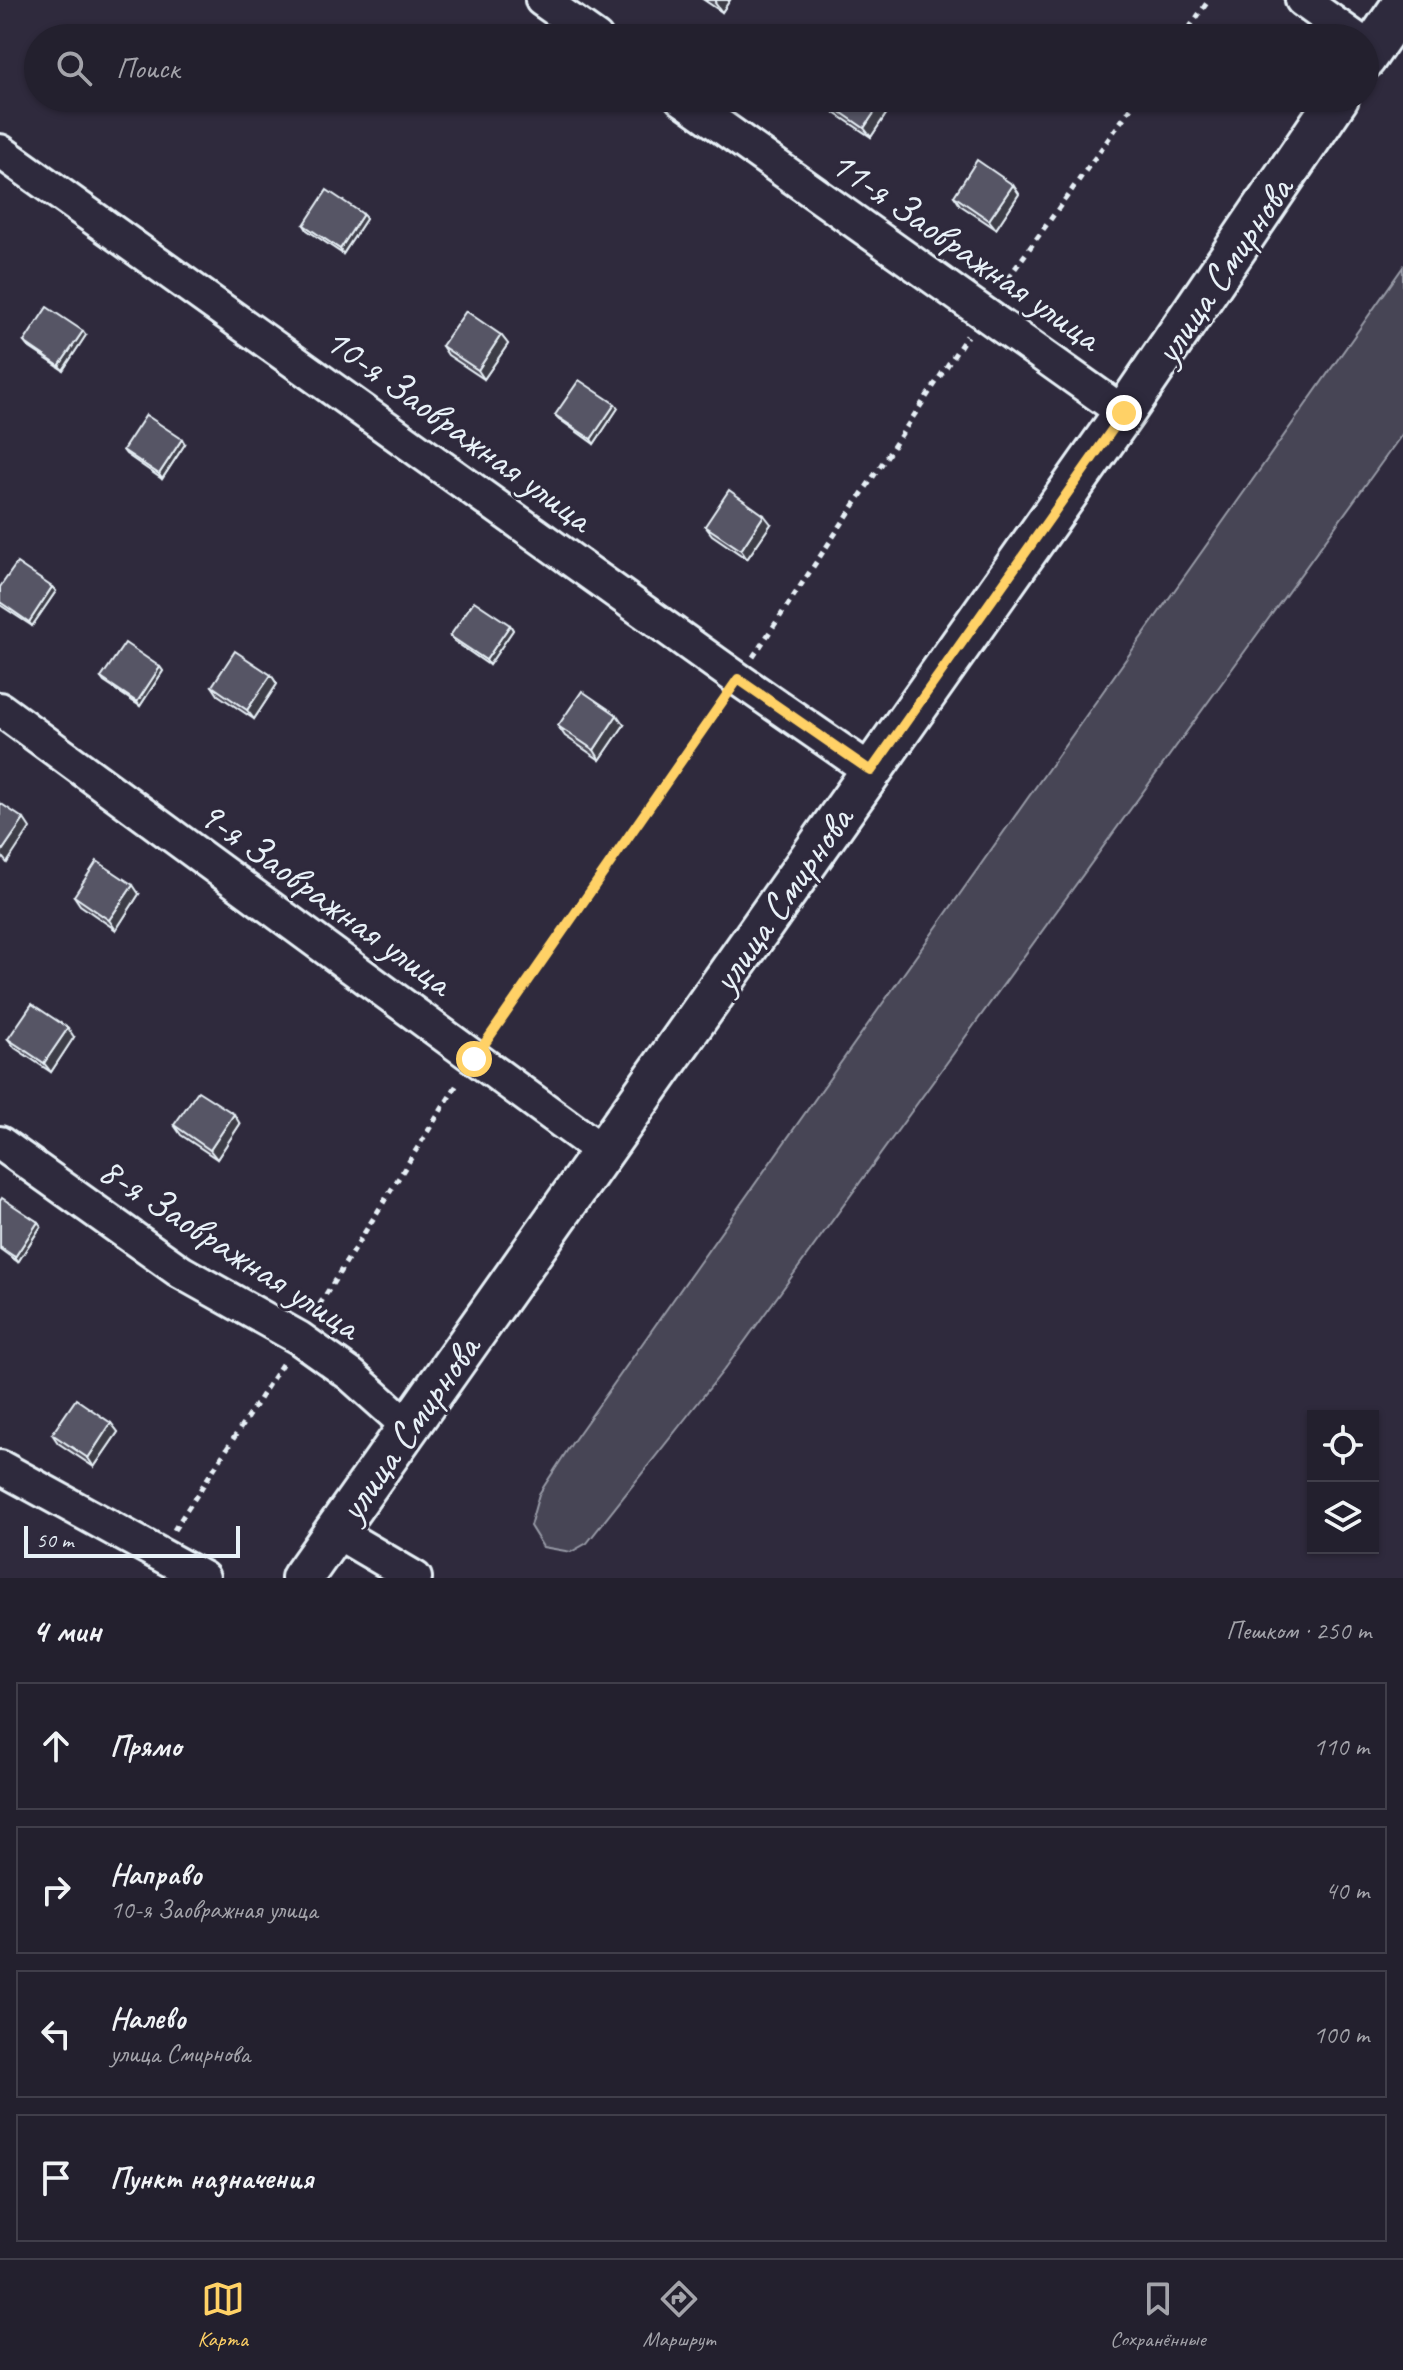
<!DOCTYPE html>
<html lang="ru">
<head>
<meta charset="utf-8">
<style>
  body { margin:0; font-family:Caveat,sans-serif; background:#2b2836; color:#f1f3f6 }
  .controls { position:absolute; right:24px; bottom:24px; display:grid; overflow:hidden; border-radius:0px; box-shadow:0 2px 6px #0004 }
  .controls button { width:72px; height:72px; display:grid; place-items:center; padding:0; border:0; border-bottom:2px solid #403e4a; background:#23202e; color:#f1f3f6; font:40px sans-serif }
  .scale { position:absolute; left:24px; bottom:20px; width:216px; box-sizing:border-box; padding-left:8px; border:4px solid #e8f1f8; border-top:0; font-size:22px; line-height:28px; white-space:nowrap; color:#e8f1f8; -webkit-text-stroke:6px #2f2a3d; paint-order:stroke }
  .stop { position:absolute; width:24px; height:24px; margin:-18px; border:6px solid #ffd166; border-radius:50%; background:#fff }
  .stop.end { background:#ffd166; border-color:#fff; box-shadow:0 2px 8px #0008 }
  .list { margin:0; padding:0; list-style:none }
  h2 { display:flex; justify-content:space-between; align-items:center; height:104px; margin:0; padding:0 32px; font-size:34px }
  h2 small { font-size:26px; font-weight:400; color:#a3a3aa }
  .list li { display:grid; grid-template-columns:52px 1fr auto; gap:24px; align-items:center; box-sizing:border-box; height:128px; margin:0 16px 16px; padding:0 16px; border:2px solid #403e4a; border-radius:0px }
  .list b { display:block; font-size:30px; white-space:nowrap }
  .list p { margin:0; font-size:26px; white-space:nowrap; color:#a3a3aa }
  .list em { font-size:26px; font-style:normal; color:#a3a3aa }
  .icon { flex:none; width:44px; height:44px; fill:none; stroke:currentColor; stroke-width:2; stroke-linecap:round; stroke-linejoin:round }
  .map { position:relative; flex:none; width:1403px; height:1578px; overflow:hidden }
  .search { position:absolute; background:#23202e; box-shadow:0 2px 6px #0004; left:24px; right:24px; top:24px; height:88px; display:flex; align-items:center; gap:20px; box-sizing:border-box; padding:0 28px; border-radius:44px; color:#a3a3aa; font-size:30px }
  .sheet { height:680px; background:#23202e }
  nav { display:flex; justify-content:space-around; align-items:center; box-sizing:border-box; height:112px; border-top:2px solid #403e4a; background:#23202e; font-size:22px; color:#a3a3aa }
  nav a { display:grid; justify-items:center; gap:4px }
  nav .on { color:#ffd166 }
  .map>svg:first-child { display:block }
</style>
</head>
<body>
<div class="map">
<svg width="1403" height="1578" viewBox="0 0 1403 1578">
  <rect width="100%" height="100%" fill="#2f2a3d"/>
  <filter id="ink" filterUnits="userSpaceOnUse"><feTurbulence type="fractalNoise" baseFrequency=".0125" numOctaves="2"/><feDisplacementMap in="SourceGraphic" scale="16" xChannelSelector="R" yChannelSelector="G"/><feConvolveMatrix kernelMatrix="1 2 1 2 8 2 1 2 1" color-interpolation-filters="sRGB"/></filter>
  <g filter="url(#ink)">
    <path fill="#464455" stroke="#979aa6" stroke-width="2" d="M1403,267V433L727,1366L587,1543L571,1552L543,1547L530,1526L539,1494L572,1443Z"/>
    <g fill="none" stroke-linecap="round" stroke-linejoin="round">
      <g stroke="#e8f1f8" stroke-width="38">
        <path id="minor" d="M542,0L596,38
          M1302,0L1355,38
          M681,98L1124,413
          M0,151L738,679L871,771
          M0,709L603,1152
          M0,1143L181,1272L299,1338L351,1375L409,1427
          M0,1467L203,1578
          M335,1531L415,1578"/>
      </g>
      <g stroke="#e8f1f8" stroke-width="46">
        <path id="major" d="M1365,59L1403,4
          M302,1578L1124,413L1338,98"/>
      </g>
      <path stroke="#e8f1f8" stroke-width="5" stroke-dasharray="6 6" stroke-linecap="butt" d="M1182,38L1209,0
        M1001,288L1138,98
        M753,657L967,336
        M490,1035L722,701
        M313,1315L458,1083
        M174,1530L284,1361"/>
      <use href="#minor" stroke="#2f2a3d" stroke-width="32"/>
      <use href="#major" stroke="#2f2a3d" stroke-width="40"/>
    </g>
    <path fill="#4b4957" stroke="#e8f1f8" stroke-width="2" d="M704,0H730L722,12Z
      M894,102L871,137L835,113L829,104Z
      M1013,185L1019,194L996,229L960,205L954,196Z
      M363,214L366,219L343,254L307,230L304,225Z
      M86,335L63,370L27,346L24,342Z
      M501,335L508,344L484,379L448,355L442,346Z
      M615,404L618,408L594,444L559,419L555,415Z
      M185,444L162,479L126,454L123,450Z
      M771,524L747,559L712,535L705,526Z
      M0,587H52L56,591L32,626L0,605Z
      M510,625L513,630L489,665L454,641L450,636Z
      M160,667L163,671L140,706L104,682L101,678Z
      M271,675L277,684L254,719L218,695L212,686Z
      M624,725L600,760L565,736L558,726Z
      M139,894L116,930L80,905L74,896Z
      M74,1037L51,1072L15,1048L8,1039Z
      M240,1124L217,1159L181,1135L174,1125Z
      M0,1201L38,1222L41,1226L18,1262L0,1249Z
      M111,1423L118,1432L94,1467L58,1443L52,1434Z"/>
    <path fill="#3d3c47" stroke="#e8f1f8" stroke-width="2" d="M717,0H730L722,12L715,3Z
      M884,98H891L894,102L871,137L864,128Z
      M1013,185L1019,194L996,229L989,220Z
      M363,214L366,219L343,254L340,249Z
      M83,331L86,335L63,370L59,366Z
      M501,335L508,344L484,379L478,370Z
      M615,404L618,408L594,444L591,439Z
      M182,439L185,444L162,479L159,474Z
      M764,515L771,524L747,559L741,550Z
      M52,587L56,591L32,626L29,622Z
      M510,625L513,630L489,665L486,660Z
      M160,667L163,671L140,706L137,702Z
      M271,675L277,684L254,719L247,710Z
      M617,715L624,725L600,760L594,750Z
      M24,819L30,828L7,863L0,854Z
      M133,885L139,894L116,930L109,920Z
      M68,1028L74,1037L51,1072L44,1063Z
      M234,1114L240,1124L217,1159L210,1150Z
      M38,1222L41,1226L18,1262L15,1257Z
      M111,1423L118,1432L94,1467L88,1458Z"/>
    <path fill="#575565" stroke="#e8f1f8" stroke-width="2" d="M808,33L816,38H805Z
      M833,98H884L864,128L829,104Z
      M977,160L1013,185L989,220L954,196Z
      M327,190L363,214L340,249L304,225Z
      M47,307L83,331L59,366L24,342Z
      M466,311L501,335L478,370L442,346Z
      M579,380L615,404L591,439L555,415Z
      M146,415L182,439L159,474L123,450Z
      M729,490L764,515L741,550L705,526Z
      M17,563L52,587L29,622L0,602V587Z
      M474,601L510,625L486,660L450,636Z
      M125,643L160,667L137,702L101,678Z
      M235,651L271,675L247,710L212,686Z
      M582,691L617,715L594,750L558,726Z
      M0,803L24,819L0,854Z
      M97,861L133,885L109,920L74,896Z
      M32,1004L68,1028L44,1063L8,1039Z
      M198,1091L234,1114L210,1150L174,1125Z
      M2,1198L38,1222L15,1257L0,1247V1201Z
      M76,1399L111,1423L88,1458L52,1434Z"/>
  </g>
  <g fill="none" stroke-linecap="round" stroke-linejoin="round" filter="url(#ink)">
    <path stroke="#ffd166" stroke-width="10" d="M474,1059L738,679L871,771L1124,413"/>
  </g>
  <g text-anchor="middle" stroke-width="6" stroke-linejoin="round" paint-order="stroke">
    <g font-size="40" fill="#e8f1f8" stroke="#2f2a3d">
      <text transform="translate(966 249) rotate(35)" y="14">11-я Заовражная улица</text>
      <text transform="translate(1222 270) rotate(-56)" y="14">улица Смирнова</text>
      <text transform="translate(459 428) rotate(36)" y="14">10-я Заовражная улица</text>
      <text transform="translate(326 897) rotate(36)" y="14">9-я Заовражная улица</text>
      <text transform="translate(781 899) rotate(-55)" y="14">улица Смирнова</text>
      <text transform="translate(230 1247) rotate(33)" y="14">8-я Заовражная улица</text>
      <text transform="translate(408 1428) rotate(-55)" y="14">улица Смирнова</text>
    </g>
  </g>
</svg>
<div class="controls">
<button><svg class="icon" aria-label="locate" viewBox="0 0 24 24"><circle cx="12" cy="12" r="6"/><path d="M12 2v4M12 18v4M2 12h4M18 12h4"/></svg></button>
<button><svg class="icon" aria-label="layers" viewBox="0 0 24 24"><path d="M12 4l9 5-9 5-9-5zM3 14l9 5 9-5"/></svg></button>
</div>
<div class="scale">50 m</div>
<div class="stop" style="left:474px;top:1059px"></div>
<div class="stop end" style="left:1124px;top:413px"></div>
<div class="search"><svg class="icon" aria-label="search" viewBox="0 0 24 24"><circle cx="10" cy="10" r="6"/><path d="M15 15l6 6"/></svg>Поиск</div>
</div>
<section class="sheet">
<h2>4 мин<small>Пешком · 250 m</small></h2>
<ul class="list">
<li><svg class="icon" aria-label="ahead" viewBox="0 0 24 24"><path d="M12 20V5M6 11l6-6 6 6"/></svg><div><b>Прямо</b></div><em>110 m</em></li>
<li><svg class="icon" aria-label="right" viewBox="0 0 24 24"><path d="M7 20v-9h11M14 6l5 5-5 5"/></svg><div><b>Направо</b><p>10-я Заовражная улица</p></div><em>40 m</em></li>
<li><svg class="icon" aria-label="left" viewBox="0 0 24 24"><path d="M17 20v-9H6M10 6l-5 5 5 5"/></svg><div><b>Налево</b><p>улица Смирнова</p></div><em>100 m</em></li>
<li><svg class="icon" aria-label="arrive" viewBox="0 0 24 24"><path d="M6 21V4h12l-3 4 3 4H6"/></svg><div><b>Пункт назначения</b></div></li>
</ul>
</section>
<nav>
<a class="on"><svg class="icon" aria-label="map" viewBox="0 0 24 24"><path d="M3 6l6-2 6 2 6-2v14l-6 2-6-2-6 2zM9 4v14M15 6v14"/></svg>Карта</a>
<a><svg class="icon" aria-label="directions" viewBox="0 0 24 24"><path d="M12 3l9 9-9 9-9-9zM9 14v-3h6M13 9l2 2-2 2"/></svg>Маршрут</a>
<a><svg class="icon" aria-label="saved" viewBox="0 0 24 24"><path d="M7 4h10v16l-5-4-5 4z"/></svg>Сохранённые</a>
</nav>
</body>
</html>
